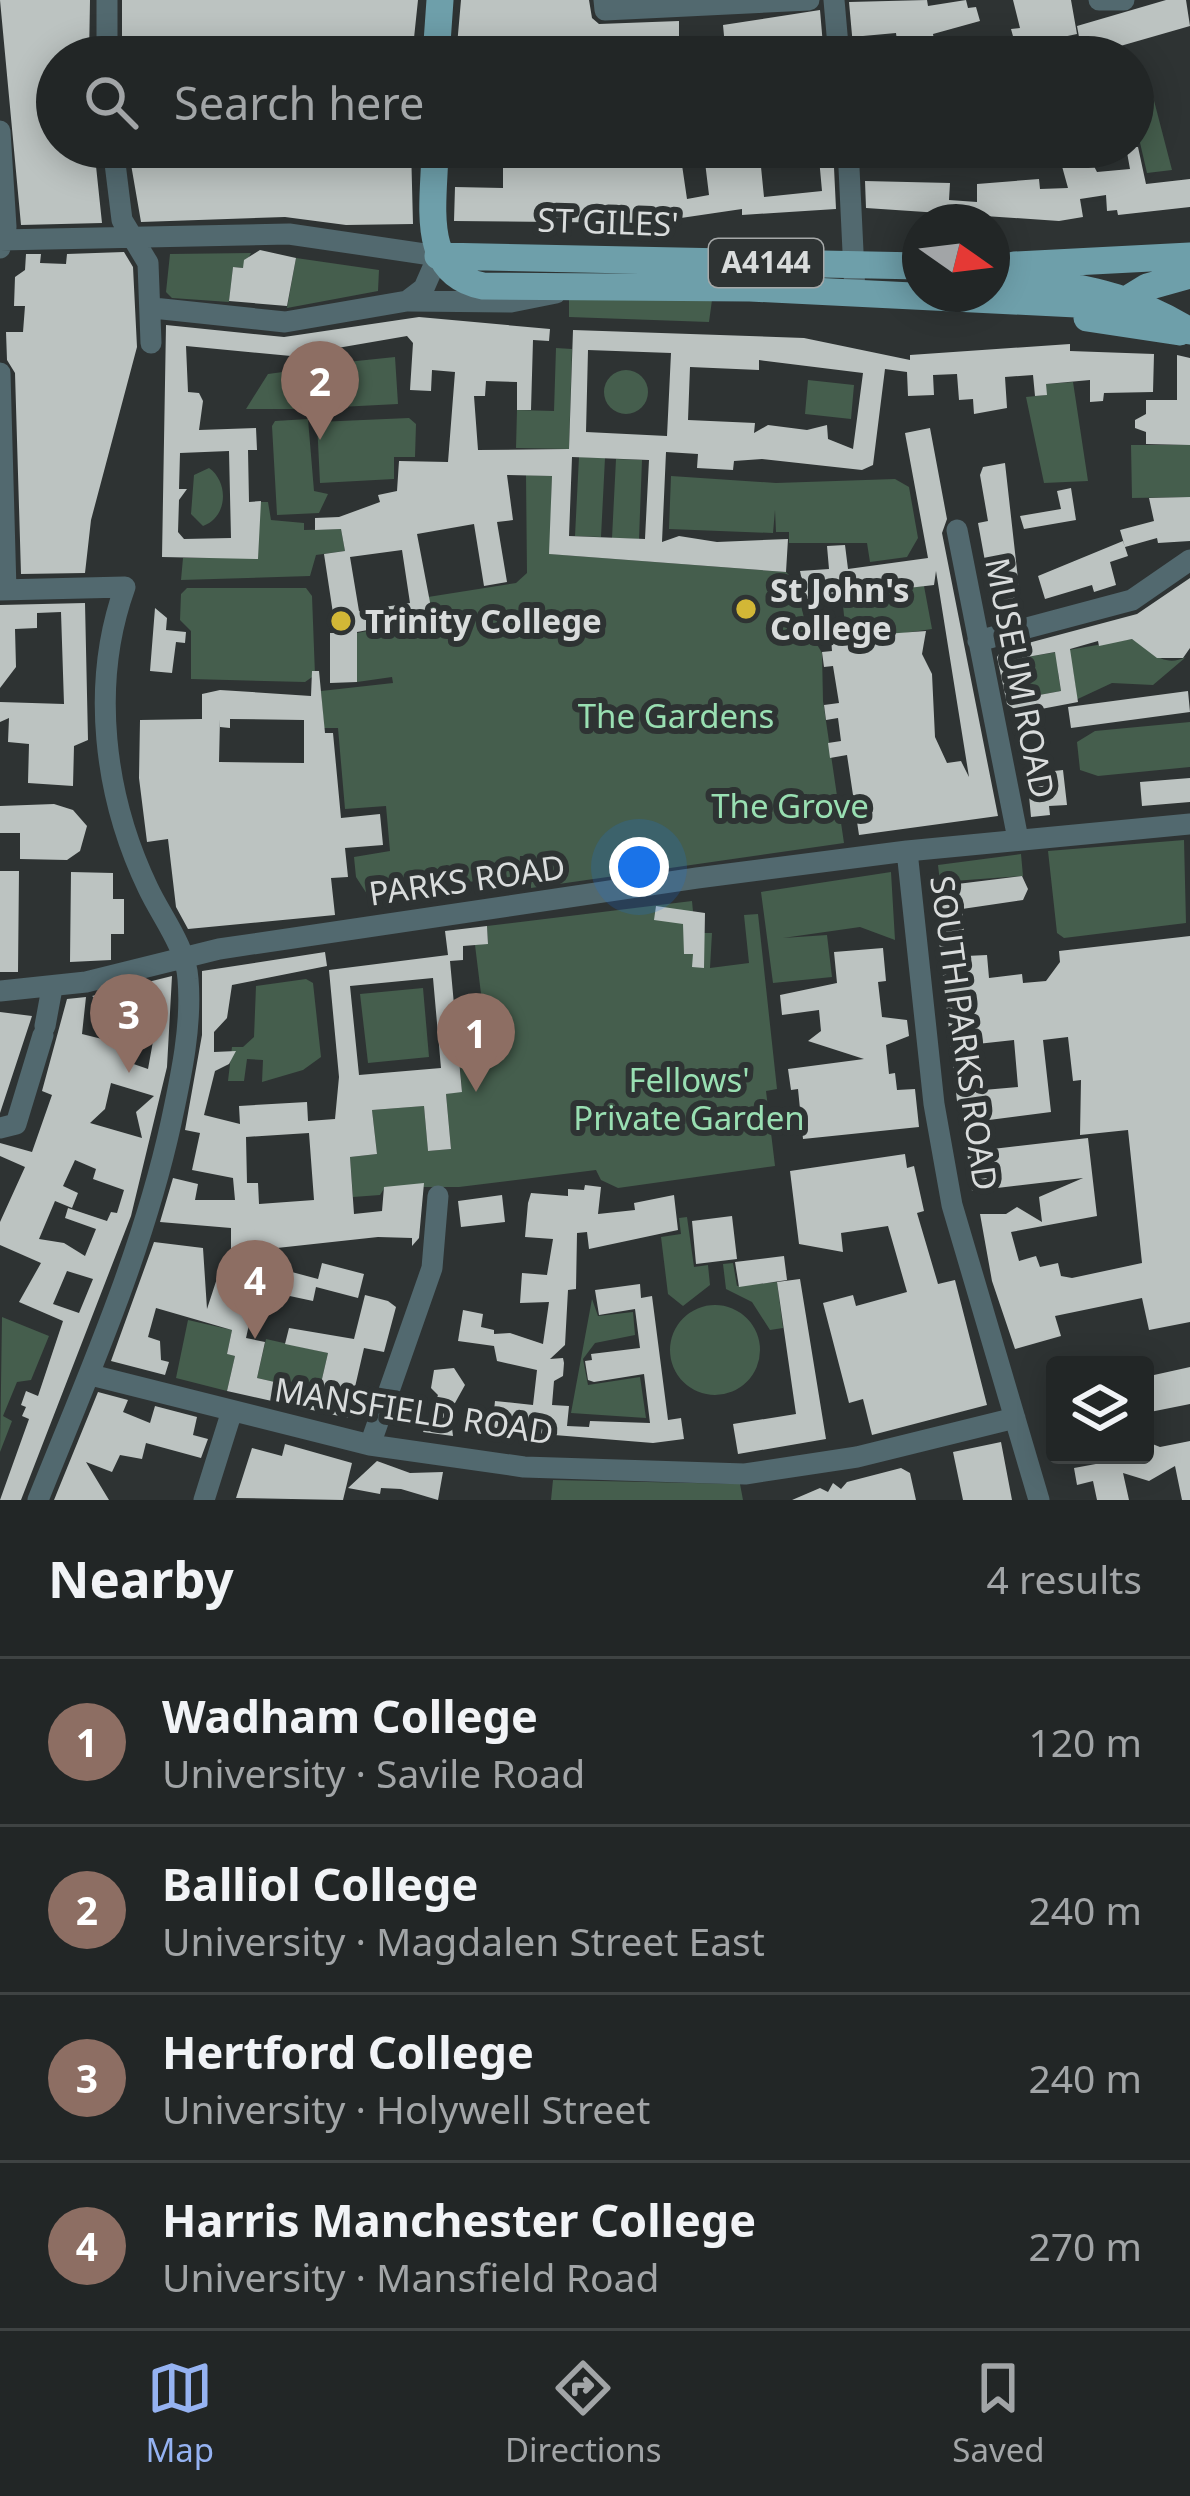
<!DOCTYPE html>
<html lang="en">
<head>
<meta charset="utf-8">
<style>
  body { margin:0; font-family:"Noto Sans",sans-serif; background:#2a2e2e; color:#f1f3f6 }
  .controls { position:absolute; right:36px; bottom:36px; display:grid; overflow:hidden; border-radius:12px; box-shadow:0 6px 30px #0003 }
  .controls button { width:108px; height:108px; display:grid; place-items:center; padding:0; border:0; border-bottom:3px solid #3f4343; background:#222626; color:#f1f3f6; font:60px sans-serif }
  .compass { position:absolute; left:902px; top:204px; width:108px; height:108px; border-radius:50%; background:#222626; box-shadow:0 6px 30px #0003; rotate:104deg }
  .you { position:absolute; left:639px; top:867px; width:42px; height:42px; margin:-30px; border:9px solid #fff; border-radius:50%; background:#1a73e8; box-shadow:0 0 0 18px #1a73e833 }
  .badge { display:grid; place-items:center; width:78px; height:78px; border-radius:50%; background:#95b2f1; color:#fff; font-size:39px; font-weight:700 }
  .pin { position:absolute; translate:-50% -99px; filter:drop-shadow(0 3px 6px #0008) }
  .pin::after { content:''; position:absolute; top:63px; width:42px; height:36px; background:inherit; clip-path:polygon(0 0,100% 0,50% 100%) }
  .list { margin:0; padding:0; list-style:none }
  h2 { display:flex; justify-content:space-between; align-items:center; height:156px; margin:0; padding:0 48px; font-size:51px }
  h2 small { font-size:39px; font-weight:400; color:#a2a5a7 }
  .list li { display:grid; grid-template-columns:78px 1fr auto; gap:36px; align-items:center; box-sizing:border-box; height:168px; padding:0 48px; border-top:3px solid #3f4343 }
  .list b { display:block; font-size:45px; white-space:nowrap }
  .list p { margin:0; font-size:39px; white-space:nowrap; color:#a2a5a7 }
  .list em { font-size:39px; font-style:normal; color:#a2a5a7 }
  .icon { flex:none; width:66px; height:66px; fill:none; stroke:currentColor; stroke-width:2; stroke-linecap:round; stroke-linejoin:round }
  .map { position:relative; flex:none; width:1190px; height:1500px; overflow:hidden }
  .search { position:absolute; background:#222626; box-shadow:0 6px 30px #0003; left:36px; right:36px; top:36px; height:132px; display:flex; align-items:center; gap:30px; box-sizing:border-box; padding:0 42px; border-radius:66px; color:#a2a5a7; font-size:45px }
  .sheet { height:828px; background:#222626 }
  nav { display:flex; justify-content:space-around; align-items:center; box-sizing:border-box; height:168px; border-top:3px solid #3f4343; background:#222626; font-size:33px; color:#a2a5a7 }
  nav a { display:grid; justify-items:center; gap:6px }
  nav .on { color:#95b2f1 }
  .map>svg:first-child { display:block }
</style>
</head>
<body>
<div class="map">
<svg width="1190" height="1500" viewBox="0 0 1190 1500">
  <rect width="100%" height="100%" fill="#2e3333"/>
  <path fill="#455e4d" d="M1151,89L1172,170L1147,173L1138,134H1133V94Z
    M251,253L243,268L233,267L229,302L172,298L166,292L170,254Z
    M296,258L379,270L378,291L287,308Z
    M569,299L712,300L709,322L569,317Z
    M556,348L572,349L569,449L516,448L517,410L554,411Z
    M395,357L398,404L320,408L318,365Z
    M305,369L306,409H246L268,374Z
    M604 392a22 22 0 1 1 44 0a22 22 0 1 1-44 0Z
    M808,380L854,385L851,419L805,414Z
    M1073,382L1088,481L1044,483L1026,397L1046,395V384Z
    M409,418L416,424L415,457H394V479L320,483L317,422Z
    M308,419L314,491L328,494L319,513L277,515L272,426L275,421Z
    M1131,445H1190V497L1132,498Z
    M579,457L605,458L601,537L575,536Z
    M616,459L642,460L639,539L612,538Z
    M209,468C229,482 228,517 203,526L191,514L194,475Z
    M526,475L552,476L550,554L786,572L795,581L806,626L822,653L823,701L844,843L531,888L530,856H520L519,876L367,894L356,877L354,857L390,851L386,806L345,809L338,728H324L321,691L393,683L392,677L357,682V633L432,619L428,597L516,583L527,573Z
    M671,476L776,483L895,479L909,487L918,538L907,557L870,562L867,543H789V532H776L775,510L773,533L669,529Z
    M259,502H268L271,520L304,523V530L341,529L345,551L316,555L310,576L181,580L183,558H258Z
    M924,586L932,629L891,635L886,629L871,632L869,621L845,625L842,596Z
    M187,588H306L312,596L315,675L305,682L191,679V631L180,620L181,594Z
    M1132,639C1151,649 1162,669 1186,657L1153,685L1112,683L1067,704L1076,690L1073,670L1058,673L1061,691L1023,698L1016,659Z
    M1190,722V767L1098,776L1080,770L1077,742L1095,731Z
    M1184,840L1186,923L1064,938L1057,933L1048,851Z
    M1021,854L1023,876L940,882L938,865Z
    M891,872L895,940L860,927L783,938L827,935L832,977L773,983L761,892Z
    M692,901L695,933H712L710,968L749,963L744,915L758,914L777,1089L766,1091L775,1166L618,1188L601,1180L596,1170L459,1187H385L380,1195L353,1197L350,1157L377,1154L372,1110L424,1106L428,1151L451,1149L446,1094L462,1091L456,1022L484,1018L475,945L488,943L487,926Z
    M306,979L313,983L321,1057L303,1070L262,1082L263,1060L247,1059L244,1081H228L232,1047H243L254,1037L256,986Z
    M423,988L429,1057L368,1063L360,994Z
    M687,1217L694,1267L708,1265L710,1285L683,1306L668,1294L661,1237L681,1234L679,1218Z
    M733,1263L737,1286L777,1282L783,1328L770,1330L752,1302L726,1289L723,1264Z
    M592,1299L598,1316L633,1312L635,1335L595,1343L583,1359L588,1385L640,1377L646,1418L571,1413Z
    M670 1350a45 45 0 1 1 90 0a45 45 0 1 1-90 0Z
    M2,1317L49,1336L31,1380L17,1382L3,1416L12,1421L0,1452Z
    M188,1320L232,1330L227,1354L235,1356L227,1391L176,1378Z
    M266,1339L328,1353L319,1392L257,1378Z
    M553,1480L740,1484L743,1500H551Z"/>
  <path fill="#bcc3c1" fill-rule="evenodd" d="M0,0H90L89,57H57V147H94L102,223L21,225Z
    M122,0H418L412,57H122Z
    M461,0H589L592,18L599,24L679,21V57H456Z
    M927,0L928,6L966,0L968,8L976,7L980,21L933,34L937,57H899L896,33L863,36L865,57H854L849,2Z
    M1013,0H1071L1077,34L1016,47L1011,29L1020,28Z
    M1166,0H1186L1190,26L1089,55L1082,53L1077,26Z
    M820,10L824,57H803L801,36L751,41L752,57H726L723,25Z
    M128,147H411L413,224L346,225L285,217L141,222Z
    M503,147H759L764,197L822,191L818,147H833L836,209L742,215V209L647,223L454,221L455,187L503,188ZM705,162L709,195L687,199L682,165Z
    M1070,147H1084L1097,172L1130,169L1126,147H1138L1146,184L1190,179V207L1118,215L1117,210L1107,211L1106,195L1080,199L1083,217L1059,221L866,208L865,181L950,183L949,200L977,202V184L1039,179L1040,189L1068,188L1060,159L1073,157Z
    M260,250L296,258L287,306L229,301L233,267L243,268L244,260Z
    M124,252L133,267L137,347L91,520L85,573L21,574L15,373L7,360L6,332H23L25,306H14L15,277L25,270L26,254H41L40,263L66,264L67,254Z
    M419,317L550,329L549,341L533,340L531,410H517V382L486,381L485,396H474L478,450L569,449L573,330L804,338L910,360V355L1070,344V351L1154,354L1153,392L1104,393L1103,401L1090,402V380L1046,384L1047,395L1035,396L1033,375L1005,377L1007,408L974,414L973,399L959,400L957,374L933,375L934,395L908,396L907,372L885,369L873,465L862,470L762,459L734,461L733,470L697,468L698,454L666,452L662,542L679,536L717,542L788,539L786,572L549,554L552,476L507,475L513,520L497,522L507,582L484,586L474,524L417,534L433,618L357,632V682L330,683V633H336L324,554L345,551L341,529L315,530V518L339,517L380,502L378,495L397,491L399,461L448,462L455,372L432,370L431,391L410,390L413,343L407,336L291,356L186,346L188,392L199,393L203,401L199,430L256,428L257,450H248L249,502L261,501L258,559L162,557L166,325L284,337ZM588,350L671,353L667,436L586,432ZM759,360L863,373L853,449L828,439L827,425L807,430L768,425L754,433L755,423L688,420L690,367L759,370ZM229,451L231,538L184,539L178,532L179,500L187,489H179L180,453ZM572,457L649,460L645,539L569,536ZM402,550L410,603L359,611L350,557Z
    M1177,355L1190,358V445L1146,444V432L1135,428V420L1146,414V400H1177Z
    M930,428L947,519L942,533L998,816L859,835L847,755L830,758L828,743L841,741L838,718L826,720L824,705L839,703L833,666L824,667L822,652L832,651L831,638L926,631L922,654L932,674L935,737L947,763L961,761L969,777L936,571L934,585L806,600L800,571L829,569L827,546L845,545L848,569L928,558L905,433Z
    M1005,463L1019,588L1013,589L1017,612L995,616L978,523L988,521L980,475L983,467Z
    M1071,488L1076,520L1024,529L1020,516L1061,509L1057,491Z
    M1190,497V541L1158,543L1157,538L1125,547L1120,530L1154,521L1149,498Z
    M1123,541L1128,556L1110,562L1116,585L1094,592L1092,585L1045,599L1038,576Z
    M1190,578V648L1183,658H1157L1132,639L1099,646L1098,641L1070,649L1078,702L1020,713L1007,704L997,657L1002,650L1137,614ZM1055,652L1061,691L1023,698L1016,659Z
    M85,603L88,740L74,746L73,786L28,783L29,744L8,742L9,718L0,722V702L64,704L61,612L37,613V628L15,629L16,667L0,688V605Z
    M155,608L167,618L166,630L186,632L185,643L176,642L172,673L150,671Z
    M312,671H319L325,733H333L341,818L380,814L383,845L345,848L348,877L331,878L335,915L188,929L176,907L168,839L147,842L139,778L140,720L202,719V694L220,690L311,696ZM220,719V727L230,728V719L304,720V763L219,762Z
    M1188,691L1190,712L1071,728L1068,707Z
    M1063,770L1067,805L1049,806L1050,815L1031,817L1027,774Z
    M1190,778V802L1142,806L1140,782Z
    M54,804L73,810L87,826L80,851L67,860L20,859V833H0V806Z
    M0,871H19L18,972H0Z
    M71,872L113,873V899H124V934H111V960L70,962Z
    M1022,876L1028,889L1023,900L962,909L966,956L987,955L989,978L1022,974L1023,983L1046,981L1060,962L1059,951L1190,936V1322L1149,1330L1142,1298L1055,1316L1061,1336L1015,1349L992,1281L980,1214H1006L1017,1207L1042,1222L1039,1197L1083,1178L972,1191L967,1152L1088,1138L1097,1216L1011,1232L1019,1261L1036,1256L1040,1267L1058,1263L1061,1276L1072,1278L1142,1263L1128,1130L1080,1135L1081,1080L1073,1081L1068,1037L1043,1040L1051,1112L966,1123L964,1109L958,1110L933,887ZM1014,1040L1018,1087L972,1091L968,1045Z
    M656,906L705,913L704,968L692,967L693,954H684L683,924L654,920Z
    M487,926L488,944L463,946V960L450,961L462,1092L446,1094L451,1149L428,1151L424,1106L372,1110L377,1154L350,1157L354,1214L382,1211L384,1187L424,1183L419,1238L412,1246V1238L378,1237L231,1253V1228L160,1222L173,1178L198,1184L195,1200H235L233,1178L192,1170L200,1133L185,1130L202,1035V971L325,952L327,966L232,985L227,1018L214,1032V1052L236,1051L229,1064L215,1071L204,1115L240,1124L239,1106L307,1102L308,1121L335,1119L339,1077L329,970L448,955L445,931ZM433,978L441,1068L359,1075L350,986ZM309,1133L314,1200L259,1204L258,1183H247L246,1137Z
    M883,948L886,981L878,982L882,1017L907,1020L909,1036L886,1045L889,1074L895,1073L897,1090L915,1089L919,1127L803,1139L798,1089L791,1090L788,1069L864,1059L808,1041L821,1031L819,1010L782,1015L780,995L837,983L834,952Z
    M172,976L167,1067L131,1216L21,1500H0L29,1419L22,1416L26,1407L21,1405L26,1391L38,1396L63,1321L19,1302L41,1263L0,1245V1222L25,1167L0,1156V1143L32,1152L52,1095L42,1091L67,999L86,997L82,1034L126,1045L122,1060L148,1069L157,1019L128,1023L126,1005H103L92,996ZM111,1083L154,1096L136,1112L142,1138L90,1123L105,1109ZM75,1160L96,1169L93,1179L124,1190L117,1213L111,1212L107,1221L68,1208L65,1218L96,1229L85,1256L64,1243L39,1239L55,1201L72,1208L78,1193L63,1186ZM67,1271L93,1279L79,1313L53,1304Z
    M0,1012L32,1016L0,1113Z
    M905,1154L907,1168L914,1166L924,1211L917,1213L938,1284L955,1280L987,1405L872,1435L863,1399L849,1403L823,1303L853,1295L856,1306L907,1292L888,1226L841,1233L843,1252L799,1244L790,1171Z
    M585,1185L601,1187L598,1214L635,1210L634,1203L674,1195L678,1230L589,1249L587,1232L577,1233L576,1289L568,1290L565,1345L550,1359L563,1358L564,1363L563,1376L554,1381L552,1405L569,1406L567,1426L589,1427L590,1421L650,1423L644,1374L594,1382L588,1380L585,1361L592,1360L591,1354L640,1348L635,1309L599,1315L595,1290L640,1284L641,1298L652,1296L668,1420L681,1418L684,1439L653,1443L492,1430L495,1401L533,1405L537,1370L497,1361L494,1346L458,1341L463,1310L483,1314L481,1327L494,1330V1334L510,1333L543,1344L549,1302L520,1303L522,1273L547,1275L553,1239L525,1237L528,1203L531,1193L568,1196V1189L584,1190Z
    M502,1195L505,1222L461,1227L458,1201Z
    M732,1216L737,1259L696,1264L692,1221Z
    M154,1242L203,1248L207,1309L223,1260L234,1263L232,1256L318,1279L322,1263L364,1274L358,1298L316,1287L313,1301L257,1289L246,1338L265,1342L257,1378L319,1392L328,1353L285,1344L289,1328L354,1339L365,1295L388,1301L396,1307L384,1352L364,1348L355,1387L361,1388L358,1401L352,1399L348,1418L227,1391L235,1356L227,1354L232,1330L156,1308L148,1337L160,1341L161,1360L169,1362L165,1375L111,1361Z
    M784,1256L787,1280L739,1287L735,1262Z
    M800,1279L826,1439L738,1454L733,1424L796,1414L777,1282Z
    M1190,1367V1404L1145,1413V1377Z
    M454,1368L465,1385L450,1412L453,1436L423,1432L438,1395L431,1388L434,1370Z
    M98,1392L128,1400L123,1412L150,1423L155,1406L197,1417L193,1435L208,1439L201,1458L146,1443L142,1459L120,1455L112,1472L86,1462L109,1500H54Z
    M1145,1441L1160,1447L1190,1441V1500H1182L1175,1466L1149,1481L1123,1473L1129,1500H1097L1093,1481L1077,1485L1074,1468L1145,1455Z
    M1001,1442L1012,1500H963L953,1452Z
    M285,1444L352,1463L343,1500L236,1498L252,1448L282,1456Z
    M377,1461L410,1473L443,1472L438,1500L401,1489L381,1488L380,1494L348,1488Z
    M901,1468L910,1473L916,1500H792L820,1488L828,1492L833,1483L841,1489L847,1482Z"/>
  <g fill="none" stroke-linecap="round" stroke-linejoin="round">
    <path stroke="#52696f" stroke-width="21" d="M604,0L605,10L809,0
      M834,0L839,57
      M1099,0H1124
      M107,57V0
      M0,131L6,227L0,248
      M113,147L122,220L148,263L151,343
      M848,147L855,293
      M0,240L289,234L438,256L424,288L407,301L285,322L153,308
      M408,301L511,302L556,293
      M0,373L6,590
      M957,530L1018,839
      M0,590L125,587C90,684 104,796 148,888C161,916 186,947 188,979C192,1026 181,1076 171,1123C142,1255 88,1375 38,1500
      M978,641L1132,600L1190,560
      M907,851L934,1104L952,1205L1039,1500
      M0,991L86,982L219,949L697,878L907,851L1190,824
      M45,1026L52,988
      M0,1128L16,1124L43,1035
      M91,1375L370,1445L524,1467L745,1474L857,1457L1015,1418
      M370,1445L432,1268L438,1196
      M204,1500L231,1414"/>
    <path stroke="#6e9faa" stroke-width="27" d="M436,57L440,0
      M435,147C435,200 417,273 483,286L750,288L1116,306L1147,287L1190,275
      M438,256L920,266
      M1014,265L1190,256
      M992,271C1071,289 1116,287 1190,331
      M1087,318L1180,332"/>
  </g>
  <g fill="#d2b736" stroke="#2e3333" stroke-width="4.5">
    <circle cx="746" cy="609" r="12"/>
    <circle cx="341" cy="621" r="12"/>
  </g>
  <g text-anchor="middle" stroke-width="12" stroke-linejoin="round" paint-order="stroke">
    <rect fill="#2e3333" stroke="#a6a9a9" stroke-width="3" x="709" y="239" width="114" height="48" rx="9"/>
    <g font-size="30" font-weight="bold" fill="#d9dcdc">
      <text x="766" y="273">A4144</text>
    </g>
    <g font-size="33" fill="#d9dcdc" stroke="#2e3333">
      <text transform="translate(608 222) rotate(2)" y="12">ST GILES'</text>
      <text transform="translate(1020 678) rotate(79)" y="12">MUSEUM ROAD</text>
      <text transform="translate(467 880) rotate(-8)" y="12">PARKS ROAD</text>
      <text transform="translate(964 1033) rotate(82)" y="12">SOUTH PARKS ROAD</text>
      <text transform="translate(414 1411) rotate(9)" y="12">MANSFIELD ROAD</text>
    </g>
    <g font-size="33" font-weight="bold" fill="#d9dcdc" stroke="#2e3333" text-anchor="start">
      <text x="770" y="602">St John's<tspan x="770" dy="38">College</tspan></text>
      <text x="365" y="633">Trinity College</text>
    </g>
    <g font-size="33" fill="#99dfb2" stroke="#2e3333">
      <text x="676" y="728">The Gardens</text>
      <text x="790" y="818">The Grove</text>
      <text x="689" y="1092">Fellows'<tspan x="689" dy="38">Private Garden</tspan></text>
    </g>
  </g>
</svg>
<div class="controls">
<button><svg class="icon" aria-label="layers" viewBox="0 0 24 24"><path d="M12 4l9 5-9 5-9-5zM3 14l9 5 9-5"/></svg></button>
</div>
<svg class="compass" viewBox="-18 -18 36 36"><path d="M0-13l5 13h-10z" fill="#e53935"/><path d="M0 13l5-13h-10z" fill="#a2a5a7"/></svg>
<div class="you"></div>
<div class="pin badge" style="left:476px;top:1092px;background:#8d6e63">1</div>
<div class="pin badge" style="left:320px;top:440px;background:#8d6e63">2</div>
<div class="pin badge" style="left:129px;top:1073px;background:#8d6e63">3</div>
<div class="pin badge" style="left:255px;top:1339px;background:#8d6e63">4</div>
<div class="search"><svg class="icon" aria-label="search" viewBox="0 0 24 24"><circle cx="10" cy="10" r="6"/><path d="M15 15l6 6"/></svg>Search here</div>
</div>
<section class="sheet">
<h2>Nearby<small>4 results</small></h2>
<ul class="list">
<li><span class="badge" style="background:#8d6e63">1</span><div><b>Wadham College</b><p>University · Savile Road</p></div><em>120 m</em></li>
<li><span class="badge" style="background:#8d6e63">2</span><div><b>Balliol College</b><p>University · Magdalen Street East</p></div><em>240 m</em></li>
<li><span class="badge" style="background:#8d6e63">3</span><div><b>Hertford College</b><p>University · Holywell Street</p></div><em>240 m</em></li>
<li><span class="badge" style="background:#8d6e63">4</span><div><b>Harris Manchester College</b><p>University · Mansfield Road</p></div><em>270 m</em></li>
</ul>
</section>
<nav>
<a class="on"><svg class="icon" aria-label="map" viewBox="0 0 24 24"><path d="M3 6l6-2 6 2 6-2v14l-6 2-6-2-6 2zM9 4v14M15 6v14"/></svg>Map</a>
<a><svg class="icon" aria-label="directions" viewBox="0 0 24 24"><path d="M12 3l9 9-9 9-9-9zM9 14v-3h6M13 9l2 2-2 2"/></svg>Directions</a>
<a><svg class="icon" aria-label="saved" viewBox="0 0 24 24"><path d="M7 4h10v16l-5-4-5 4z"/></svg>Saved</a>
</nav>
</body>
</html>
